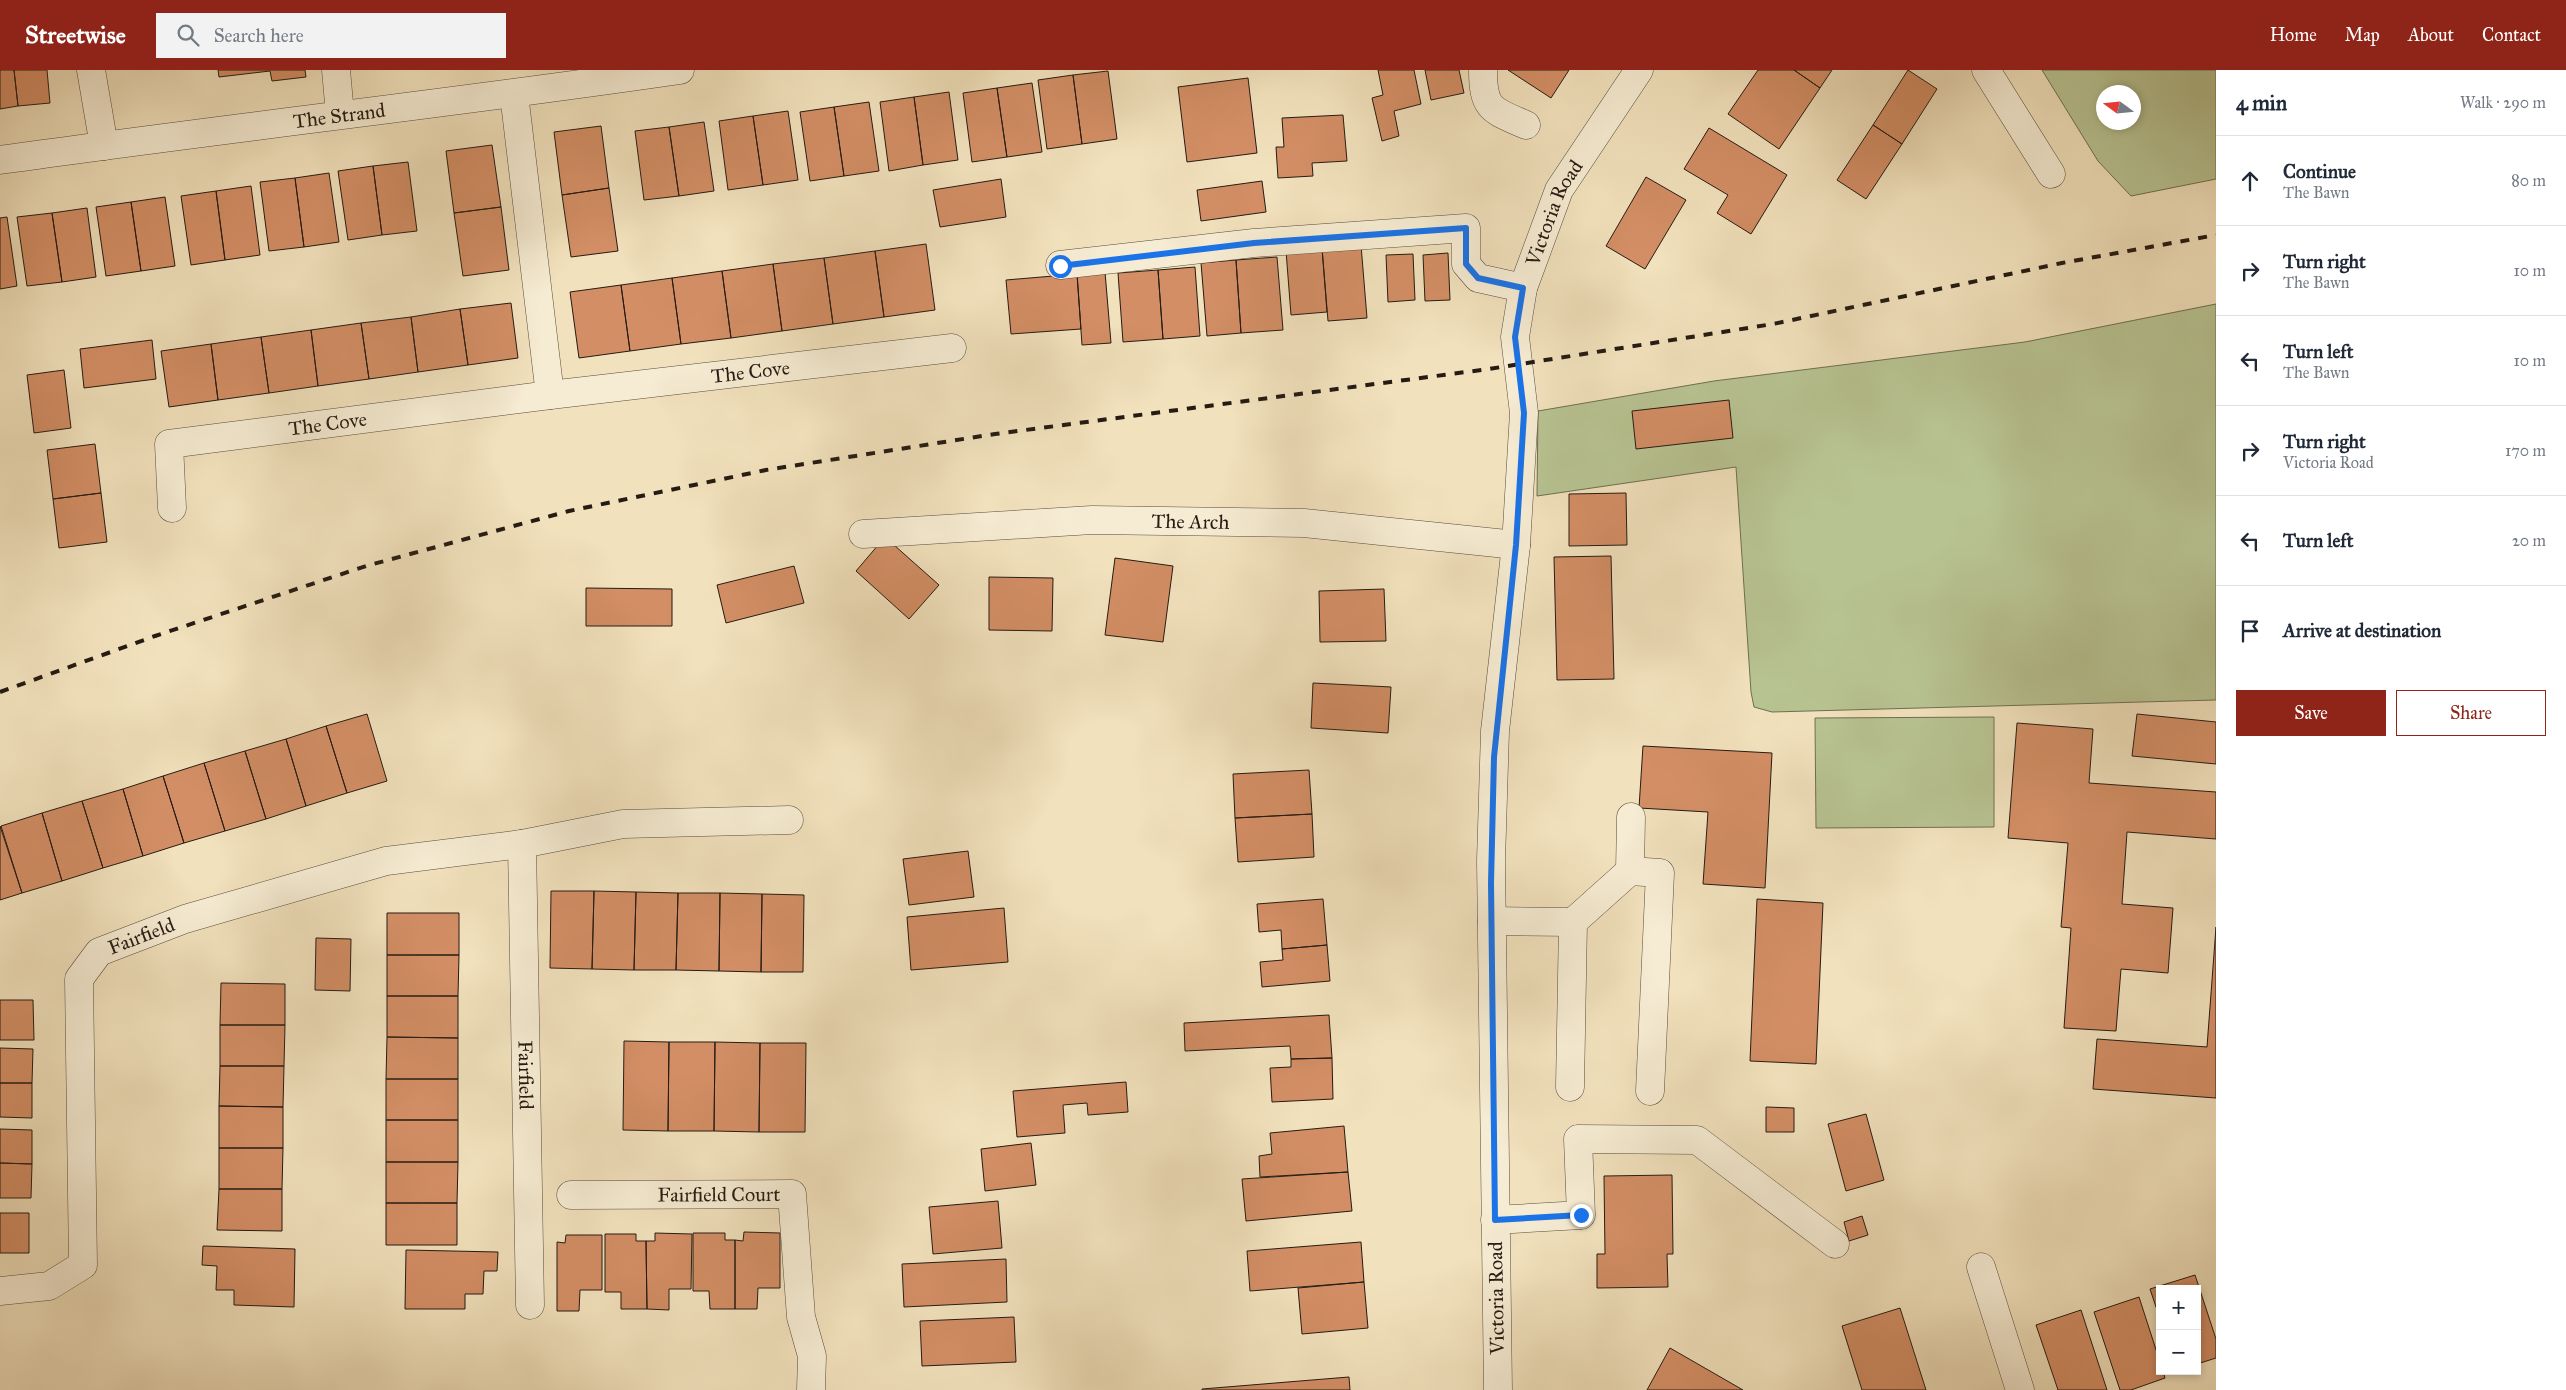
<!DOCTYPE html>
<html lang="en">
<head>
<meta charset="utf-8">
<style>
  body { margin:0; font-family:"IM FELL Great Primer",serif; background:#f2f2f3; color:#1f2937 }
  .controls { position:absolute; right:15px; bottom:15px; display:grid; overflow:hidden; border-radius:0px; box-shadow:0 2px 8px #0003 }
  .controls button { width:45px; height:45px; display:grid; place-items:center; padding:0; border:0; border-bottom:1px solid #e0e1e3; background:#fff; color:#1f2937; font:25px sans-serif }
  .compass { position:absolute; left:2096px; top:15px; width:45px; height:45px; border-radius:50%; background:#fff; box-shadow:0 2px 8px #0003; rotate:285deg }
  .stop { position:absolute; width:15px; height:15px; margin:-11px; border:4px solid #1a73e8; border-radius:50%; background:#fff }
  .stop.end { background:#1a73e8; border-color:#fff; box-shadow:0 1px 5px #0008 }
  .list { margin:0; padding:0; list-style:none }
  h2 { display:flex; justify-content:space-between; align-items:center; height:65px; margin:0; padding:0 20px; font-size:21px }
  h2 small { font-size:16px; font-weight:400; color:#747a83 }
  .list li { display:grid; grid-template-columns:32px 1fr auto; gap:15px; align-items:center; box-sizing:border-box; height:90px; padding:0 20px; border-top:1px solid #e0e1e3 }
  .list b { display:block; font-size:19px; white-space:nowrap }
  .list p { margin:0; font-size:16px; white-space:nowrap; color:#747a83 }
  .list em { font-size:16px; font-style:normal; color:#747a83 }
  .actions { display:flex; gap:10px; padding:15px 20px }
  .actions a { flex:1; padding:11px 0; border:1px solid #8f2418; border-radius:0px; text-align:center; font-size:18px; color:#8f2418 }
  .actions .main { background:#8f2418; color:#fff }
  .icon { flex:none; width:28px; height:28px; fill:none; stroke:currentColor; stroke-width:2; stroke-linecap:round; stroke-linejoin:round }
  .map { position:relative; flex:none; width:2216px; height:1320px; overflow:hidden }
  header { display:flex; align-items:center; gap:30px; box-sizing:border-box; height:70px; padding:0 25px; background:#8f2418; color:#fff }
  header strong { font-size:24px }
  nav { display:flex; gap:28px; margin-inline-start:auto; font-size:18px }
  .search { width:350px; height:45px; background:#f2f2f3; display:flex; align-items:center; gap:12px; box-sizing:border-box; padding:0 18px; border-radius:0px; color:#747a83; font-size:19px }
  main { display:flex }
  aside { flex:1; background:#fff }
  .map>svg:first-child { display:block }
</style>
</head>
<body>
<header>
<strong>Streetwise</strong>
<div class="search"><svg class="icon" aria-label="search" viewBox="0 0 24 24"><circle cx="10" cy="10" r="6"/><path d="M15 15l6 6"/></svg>Search here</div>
<nav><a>Home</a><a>Map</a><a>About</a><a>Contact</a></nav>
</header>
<main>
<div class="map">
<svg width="2216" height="1320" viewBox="0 0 2216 1320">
  <rect width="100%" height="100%" fill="#f1e1bc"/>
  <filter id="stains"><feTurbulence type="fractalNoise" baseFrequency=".004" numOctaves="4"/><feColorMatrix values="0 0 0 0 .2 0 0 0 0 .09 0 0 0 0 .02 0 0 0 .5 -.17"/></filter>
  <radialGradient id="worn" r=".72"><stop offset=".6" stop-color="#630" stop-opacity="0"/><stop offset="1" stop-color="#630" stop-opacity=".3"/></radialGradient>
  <path fill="#b8c392" stroke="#6e6f52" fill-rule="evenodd" d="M2042,0H2216V109L2131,126L2098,91ZM2134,22V52H2104V22Z
    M2216,234V630L1772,642L1754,637L1751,622L1736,397L1537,426L1538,341L1714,311L2025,272Z
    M1994,647V757L1816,758L1815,648Z"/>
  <path fill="#d38e65" stroke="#251b13" d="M0,0H14L18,36L0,39Z
    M14,0H47L50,33L18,36Z
    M218,0H305L306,7L272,11L270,1L219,7Z
    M1378,0H1414L1421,34L1394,41L1399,66L1382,71L1372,28L1383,25Z
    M1425,0H1459L1464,23L1431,30Z
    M1508,0H1569L1551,28Z
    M1758,0H1794L1820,18L1779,79L1728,44Z
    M1794,0H1832L1820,18Z
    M1908,0L1937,19L1902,74L1873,55Z
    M1108,1L1117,69L1082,74L1073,5Z
    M1073,5L1082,74L1047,79L1038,10Z
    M1248,8L1257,83L1187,92L1178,17Z
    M1032,13L1042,82L1007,87L997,18Z
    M997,18L1007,87L972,92L963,23Z
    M949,22L958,90L923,95L914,27Z
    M914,27L923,95L889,101L880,32Z
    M869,32L879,101L844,106L834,37Z
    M834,37L844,106L810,111L800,42Z
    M788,41L798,110L763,115L753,46Z
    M1343,45L1347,91L1312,93L1313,106L1278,108L1276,77H1284L1282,48Z
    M753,46L763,115L728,120L719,51Z
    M704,52L714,121L679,126L669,57Z
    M1873,55L1902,74L1866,129L1837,110Z
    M601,56L609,118L562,125L554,62Z
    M669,57L679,126L644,130L635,61Z
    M1709,58L1787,105L1751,164L1717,143L1728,125L1684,99Z
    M492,75L501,137L454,143L446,81Z
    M408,92L417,161L382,165L373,96Z
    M373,96L382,165L348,170L338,101Z
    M329,103L339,172L304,177L295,108Z
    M1646,107L1686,130L1645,199L1606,176Z
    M295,108L304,177L269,181L260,112Z
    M1001,109L1006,147L940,157L933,120Z
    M1262,111L1266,142L1201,151L1197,120Z
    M251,116L260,185L225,190L216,121Z
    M609,118L618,181L571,187L562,125Z
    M216,121L225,190L191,195L181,126Z
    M165,127L175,196L141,201L131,132Z
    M131,132L141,201L106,206L96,137Z
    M501,137L509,200L463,206L454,143Z
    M87,138L96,207L62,212L52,143Z
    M52,143L62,212L27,216L17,147Z
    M7,147L17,216L0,219V148Z
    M926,174L935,240L884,247L875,181Z
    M1361,175L1367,248L1328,251L1322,178Z
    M1322,178L1327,242L1291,245L1286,181Z
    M875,181L884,247L833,254L824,188Z
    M1448,183L1450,230L1425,231L1423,185Z
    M1413,184L1415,230L1388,232L1386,185Z
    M1277,187L1283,260L1241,263L1236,190Z
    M824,188L833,254L782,261L773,194Z
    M1236,190L1241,263L1207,266L1201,193Z
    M773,194L782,261L731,268L722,201Z
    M1195,197L1200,266L1163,269L1158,200Z
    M1158,200L1163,269L1123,272L1118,203Z
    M722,201L731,268L681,274L672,208Z
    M1105,202L1111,273L1082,275L1077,204Z
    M1077,204L1081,259L1011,264L1006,210Z
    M672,208L681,274L630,281L621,215Z
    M621,215L630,281L579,288L570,222Z
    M511,233L518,288L468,295L460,239Z
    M460,239L468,295L418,302L411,247Z
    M411,247L418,302L369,309L361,253Z
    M361,253L369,309L318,316L311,260Z
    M311,260L318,316L269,323L261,267Z
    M261,267L269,323L218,330L211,274Z
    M152,270L156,309L84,318L80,279Z
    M211,274L218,330L169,337L161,281Z
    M64,300L71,358L34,363L27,305Z
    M1729,330L1733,368L1636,379L1632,341Z
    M95,374L101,423L53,429L47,380Z
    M101,423L107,472L59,478L53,429Z
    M1626,423L1627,475L1569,476V424Z
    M885,467L939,515L909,549L856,501Z
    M1611,486L1614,609L1557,610L1554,487Z
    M1115,488L1173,496L1163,572L1105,565Z
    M794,496L804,533L726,553L717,515Z
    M989,507L1053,508L1052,561L989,560Z
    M586,518L672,519V556H586Z
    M1384,519L1386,571L1320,572L1319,521Z
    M1313,613L1391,617L1388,663L1311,658Z
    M367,644L387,711L347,723L326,656Z
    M2137,644L2216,652V694L2132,686Z
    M2017,653L2093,659L2089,713L2216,722V769L2127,762L2122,834L2173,838L2168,903L2121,899L2116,961L2064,958L2071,858L2061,857L2068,773L2008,768Z
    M326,656L347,723L306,736L286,669Z
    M286,669L306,736L266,749L245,681Z
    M1643,676L1772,683L1765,818L1703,814L1708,742L1639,738Z
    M245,681L266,749L225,761L204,693Z
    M204,693L225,761L184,773L163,706Z
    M1309,700L1312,744L1235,748L1233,704Z
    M163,706L184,773L143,786L123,719Z
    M123,719L143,786L103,798L82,731Z
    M82,731L103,798L62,811L42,743Z
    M42,743L62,811L22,823L1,756Z
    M1312,744L1314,787L1238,792L1235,748Z
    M0,756L22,823L0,830Z
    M968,781L974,827L909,835L903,789Z
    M551,821H594L592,899L550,898Z
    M594,821L636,822L634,900L592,899Z
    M636,822L678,823L676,900H634Z
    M678,823H720L719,901L676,900Z
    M720,823L762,824L761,902L719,901Z
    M762,824L804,825L803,902H761Z
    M1323,829L1327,875L1282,879L1281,860L1259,862L1257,834Z
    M1757,829L1823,833L1816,994L1750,991Z
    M1004,838L1008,892L911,900L907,847Z
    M387,843H459V885H387Z
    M2216,857V1028L2093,1019L2097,969L2207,977Z
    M316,868L351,869L350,921L315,920Z
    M1327,875L1330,911L1262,917L1260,892L1283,890L1282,879Z
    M387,885H459L458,926H387Z
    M221,913L285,914V955H220Z
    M387,926H458V968L387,967Z
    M0,930H33L34,970H0Z
    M1329,945L1332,988L1291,989L1290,976L1185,981L1184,953Z
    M220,955H285L284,996H220Z
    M387,967L458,968V1009H386Z
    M624,971L669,972L668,1061L623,1060Z
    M669,972H715L714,1061H668Z
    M715,972L760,973L759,1062L714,1061Z
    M760,973H806L805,1062H759Z
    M0,978L33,979L32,1013H0Z
    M1332,988L1333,1029L1272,1032L1270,998L1291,997V989Z
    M220,996H284L283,1037L219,1036Z
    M386,1009H458V1050H386Z
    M1126,1012L1128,1042L1088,1045L1087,1033L1063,1035L1065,1063L1017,1067L1013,1021Z
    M0,1013H32V1048L0,1047Z
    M219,1036L283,1037V1078H219Z
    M1766,1037L1794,1038V1062H1766Z
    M1866,1044L1884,1110L1846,1121L1828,1054Z
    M386,1050H458V1092H386Z
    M1344,1056L1348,1102L1260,1107L1259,1086L1272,1084L1270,1063Z
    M0,1059L32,1060V1094L0,1093Z
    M1031,1073L1036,1115L985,1121L981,1079Z
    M219,1078H283L282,1119H219Z
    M386,1092H458L457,1133H386Z
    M0,1093L32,1094L31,1128H0Z
    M1348,1102L1352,1141L1246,1151L1242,1109Z
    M1672,1105L1673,1184H1667L1668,1217L1597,1218V1184H1605L1604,1106Z
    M219,1119H282V1161L217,1160Z
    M998,1131L1002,1178L933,1184L929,1137Z
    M386,1133H457V1175H386Z
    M0,1143H29V1183H0Z
    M1862,1146L1868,1165L1849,1171L1844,1152Z
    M744,1162L780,1163V1218H758L757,1239H735V1170L743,1171Z
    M655,1163L692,1164L691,1219H669V1240L647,1239L646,1171H655Z
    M693,1163H725V1170H735V1239H710L709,1221H693Z
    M605,1164H636V1171H646L647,1239H621V1222H605Z
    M566,1165H602V1220H580L579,1241H557V1172L565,1173Z
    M1361,1172L1364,1212L1250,1221L1247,1181Z
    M203,1176L295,1179L294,1237L234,1235V1220H216L217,1196L202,1195Z
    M406,1180L498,1182L497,1201H484L483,1224H465V1239H405Z
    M1006,1189L1007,1232L904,1237L902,1194Z
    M2195,1205L2216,1269V1288L2197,1294V1219H2160V1249L2150,1219Z
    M1364,1212L1368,1258L1302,1264L1298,1218Z
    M2139,1227L2160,1292V1301H2163L2165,1308L2131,1320H2120L2094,1242Z
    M1900,1238L1926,1320H1862L1842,1256Z
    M2081,1240L2107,1320H2058L2036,1255Z
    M1014,1247L1016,1292L922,1296L920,1251Z
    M1670,1278L1743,1320H1647Z
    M1349,1307L1350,1320H1202V1319Z"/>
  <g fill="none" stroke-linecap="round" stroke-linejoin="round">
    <g stroke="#584c3d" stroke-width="29">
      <g id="minor">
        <path d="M91,0L104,76"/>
        <path d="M336,0L340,44"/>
        <path d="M1483,0C1483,40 1492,40 1526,55"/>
        <path d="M1986,0L2051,104"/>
        <path id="s1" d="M514,24L550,325L952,278"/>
        <path id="s2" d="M0,90C226,58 454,33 680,0"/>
        <path d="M1060,195L1254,173L1466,158V194L1478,208L1523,218"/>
        <path id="s3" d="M172,438L169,374L550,325"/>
        <path id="s4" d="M863,464L1092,450L1304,453L1516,475"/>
        <path id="s5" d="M522,774L530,1235"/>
        <path d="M1630,801L1631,747"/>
        <path d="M1492,851L1573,852"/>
        <path d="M1570,1017L1573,852L1630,801L1660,803L1650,1021"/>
        <path id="s6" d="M571,1125L792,1124L801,1247L812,1286L811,1320"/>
        <path d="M1495,1150L1581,1145L1578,1069L1697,1070L1835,1174"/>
        <path d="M1981,1197L2020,1320"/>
        <path id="s7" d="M0,1221L49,1216L83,1195L79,909L99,882L185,849L386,791L522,774L623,754L789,750"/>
        <path id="s8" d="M1498,1320L1491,791L1495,661L1516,475L1524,343L1515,267L1523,218L1559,120L1639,0"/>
      </g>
    </g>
    <use href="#minor" stroke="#f6ecd3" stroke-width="28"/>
    <path stroke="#251b13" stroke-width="4" stroke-dasharray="9 9" stroke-linecap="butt" d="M0,622L155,566L366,496L569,441L766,400L995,364L1489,299L1773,254L2062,193L2216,165"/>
  </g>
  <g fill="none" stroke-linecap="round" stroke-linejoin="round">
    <path stroke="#1a73e8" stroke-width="6" d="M1060,196L1254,173L1466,158V194L1478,208L1523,218L1515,267L1524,343L1516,475L1494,687L1491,813L1495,1150L1581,1145"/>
  </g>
  <g text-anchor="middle" stroke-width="5" stroke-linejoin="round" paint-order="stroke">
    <g font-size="20" fill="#251b13" stroke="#f6ecd3">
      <text dy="7" stroke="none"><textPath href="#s2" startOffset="342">The Strand</textPath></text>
      <text dy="7" stroke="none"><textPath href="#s8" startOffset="1186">Victoria Road</textPath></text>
      <text dy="7" stroke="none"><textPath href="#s1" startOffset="505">The Cove</textPath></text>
      <text dy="7" stroke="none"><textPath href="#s3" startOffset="224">The Cove</textPath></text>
      <text dy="7" stroke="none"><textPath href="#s4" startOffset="328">The Arch</textPath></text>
      <text dy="7" stroke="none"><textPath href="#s7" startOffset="454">Fairfield</textPath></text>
      <text dy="7" stroke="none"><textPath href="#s5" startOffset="231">Fairfield</textPath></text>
      <text dy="7" stroke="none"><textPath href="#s6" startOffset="148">Fairfield Court</textPath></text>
      <text transform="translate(1496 1228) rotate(-91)" y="7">Victoria Road</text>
    </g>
  </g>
  <rect width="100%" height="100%" filter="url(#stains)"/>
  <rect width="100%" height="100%" fill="url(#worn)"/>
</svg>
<div class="controls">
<button>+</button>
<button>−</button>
</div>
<svg class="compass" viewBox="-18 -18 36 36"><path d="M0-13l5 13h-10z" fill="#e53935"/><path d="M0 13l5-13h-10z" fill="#747a83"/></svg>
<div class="stop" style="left:1060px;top:196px"></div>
<div class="stop end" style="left:1581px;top:1145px"></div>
</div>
<aside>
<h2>4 min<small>Walk · 290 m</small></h2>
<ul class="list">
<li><svg class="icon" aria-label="ahead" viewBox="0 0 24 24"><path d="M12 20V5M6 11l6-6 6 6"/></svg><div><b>Continue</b><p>The Bawn</p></div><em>80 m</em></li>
<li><svg class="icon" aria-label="right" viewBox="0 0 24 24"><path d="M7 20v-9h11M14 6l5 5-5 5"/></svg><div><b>Turn right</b><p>The Bawn</p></div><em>10 m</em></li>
<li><svg class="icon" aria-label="left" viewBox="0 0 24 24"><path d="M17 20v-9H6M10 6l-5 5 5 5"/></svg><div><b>Turn left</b><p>The Bawn</p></div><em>10 m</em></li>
<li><svg class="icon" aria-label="right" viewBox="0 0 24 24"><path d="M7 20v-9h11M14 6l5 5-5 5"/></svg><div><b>Turn right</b><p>Victoria Road</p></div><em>170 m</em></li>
<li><svg class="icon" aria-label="left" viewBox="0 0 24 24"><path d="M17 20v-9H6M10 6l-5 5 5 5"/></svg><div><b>Turn left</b></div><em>20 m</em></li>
<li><svg class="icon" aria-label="arrive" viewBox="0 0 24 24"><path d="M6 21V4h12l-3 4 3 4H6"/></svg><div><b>Arrive at destination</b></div></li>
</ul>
<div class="actions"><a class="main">Save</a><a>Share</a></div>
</aside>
</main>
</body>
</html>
